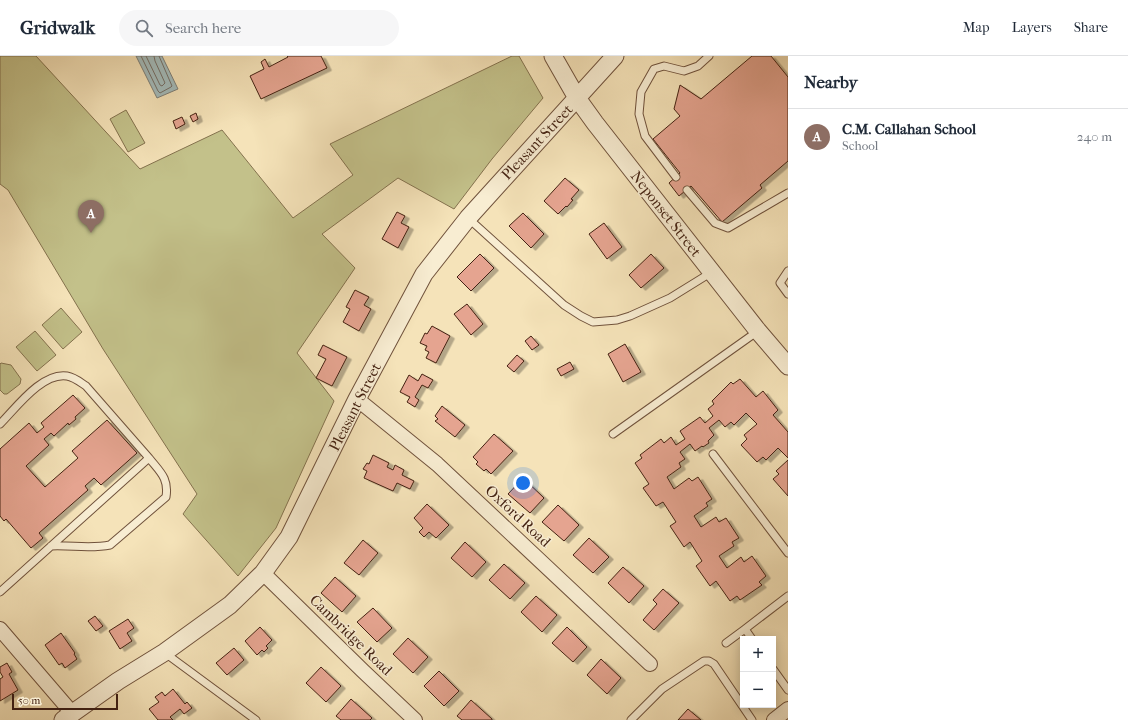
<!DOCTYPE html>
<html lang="en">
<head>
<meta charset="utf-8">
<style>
  body { margin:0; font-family:"IM FELL French Canon",serif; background:#f6f6f7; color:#1f2937 }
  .controls { position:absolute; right:12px; bottom:12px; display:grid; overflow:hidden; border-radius:0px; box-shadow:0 2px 10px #0003 }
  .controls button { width:36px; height:36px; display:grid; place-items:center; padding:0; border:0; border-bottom:1px solid #e0e1e3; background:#fff; color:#1f2937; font:20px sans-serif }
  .scale { position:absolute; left:12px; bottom:10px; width:106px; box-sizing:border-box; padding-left:4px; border:2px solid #442212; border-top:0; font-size:11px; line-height:14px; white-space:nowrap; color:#442212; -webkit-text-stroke:3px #f8edd2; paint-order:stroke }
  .you { position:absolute; left:523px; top:427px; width:14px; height:14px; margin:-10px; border:3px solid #fff; border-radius:50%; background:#1a73e8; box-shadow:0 0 0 6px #1a73e833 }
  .badge { display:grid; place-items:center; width:26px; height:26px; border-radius:50%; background:#1a73e8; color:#fff; font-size:13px; font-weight:700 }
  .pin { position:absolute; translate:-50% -33px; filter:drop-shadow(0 1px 2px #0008) }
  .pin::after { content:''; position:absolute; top:21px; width:14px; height:12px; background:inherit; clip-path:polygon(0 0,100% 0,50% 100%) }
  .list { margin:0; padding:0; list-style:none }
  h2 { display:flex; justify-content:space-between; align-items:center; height:52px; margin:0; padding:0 16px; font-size:17px }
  h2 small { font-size:13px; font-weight:400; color:#747a83 }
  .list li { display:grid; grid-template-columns:26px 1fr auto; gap:12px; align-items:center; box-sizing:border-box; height:56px; padding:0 16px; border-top:1px solid #e0e1e3 }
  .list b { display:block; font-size:15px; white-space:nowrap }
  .list p { margin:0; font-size:13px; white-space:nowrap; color:#747a83 }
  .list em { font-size:13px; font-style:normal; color:#747a83 }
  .icon { flex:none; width:22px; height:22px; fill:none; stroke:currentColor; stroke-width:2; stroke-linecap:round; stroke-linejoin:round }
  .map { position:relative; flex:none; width:788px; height:664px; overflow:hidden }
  header { display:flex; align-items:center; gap:24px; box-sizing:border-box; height:56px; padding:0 20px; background:#fff; border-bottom:1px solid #e0e1e3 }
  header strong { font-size:19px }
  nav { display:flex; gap:22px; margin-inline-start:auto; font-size:14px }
  .search { width:280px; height:36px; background:#f6f6f7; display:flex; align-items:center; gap:10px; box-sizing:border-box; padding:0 14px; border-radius:22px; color:#747a83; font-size:15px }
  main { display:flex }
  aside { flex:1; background:#fff }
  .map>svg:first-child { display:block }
</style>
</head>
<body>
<header>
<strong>Gridwalk</strong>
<div class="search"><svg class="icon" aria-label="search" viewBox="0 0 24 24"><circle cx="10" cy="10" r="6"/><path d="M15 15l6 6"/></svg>Search here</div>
<nav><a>Map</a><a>Layers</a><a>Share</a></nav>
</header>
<main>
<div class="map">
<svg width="788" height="664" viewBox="0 0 788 664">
  <defs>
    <filter id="shadow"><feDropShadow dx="4.5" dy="2.5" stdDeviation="0" flood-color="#0004"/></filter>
  </defs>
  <rect width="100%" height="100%" fill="#f5e3b9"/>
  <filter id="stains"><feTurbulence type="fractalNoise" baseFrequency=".005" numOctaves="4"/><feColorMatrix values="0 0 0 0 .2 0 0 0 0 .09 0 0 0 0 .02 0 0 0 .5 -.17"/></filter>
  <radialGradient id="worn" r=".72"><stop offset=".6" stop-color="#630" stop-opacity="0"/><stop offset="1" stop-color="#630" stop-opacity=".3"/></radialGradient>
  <path fill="#c3c18a" stroke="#84724e" d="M0,0H36L140,113L222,74L293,162L353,119L330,88L512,0H519L543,42L492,103L454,153L398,122L322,178L355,212L297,297L334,345L276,472L238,520L183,458L197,438L103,293L8,134L0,128Z
    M126,54L145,87L128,96L110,63Z
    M61,252L82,276L63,293L42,269Z
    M35,275L56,299L37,315L16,291Z
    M1,307L11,309L21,323L20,328L7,338H4L0,334V308Z"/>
  <path fill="#a3bbbb" stroke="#7d7e77" d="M136,0H162L178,33L157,42Z"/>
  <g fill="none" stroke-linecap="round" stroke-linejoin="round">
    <path stroke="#746e66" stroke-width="1" d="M141,0L158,35L160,37L171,31L172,30L159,0
      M146,0L160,29L162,30L165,27L155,5L154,0"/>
  </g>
  <path fill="#e5a490" stroke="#442212" filter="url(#shadow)" d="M287,0H321L327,12L261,43L250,20L264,13L261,6L265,3L269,11L288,1Z
    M752,0H771L788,21V105L760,129L762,132L722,166L691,130L679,140L669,127L680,117L653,83L680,60L674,53L680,29L701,43Z
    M196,57L198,63L193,66L190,60Z
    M182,61L185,68L176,73L173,65Z
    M565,122L579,134L571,143L573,144L567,151L566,150L558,158L544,145Z
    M397,156L405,160L401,167L409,171L398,192L382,183Z
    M523,157L544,178L531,192L509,170Z
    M604,167L622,191L607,203L589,178Z
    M480,198L494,212L471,235L457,221Z
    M651,198L664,212L641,232L629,219Z
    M355,234L369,241L364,249L371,253L359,275L343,266L350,253L346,251Z
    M467,248L483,268L471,279L454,258Z
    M432,270L450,280L436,307L426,302L429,296L425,294L427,290L420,287L425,277L427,278Z
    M531,280L539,289L532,294L525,285Z
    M625,288L641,316L623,326L608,298Z
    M323,289L347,301L332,330L316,322L326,303L318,299Z
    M517,299L524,305L514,316L507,310Z
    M570,306L574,313L561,320L557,313Z
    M422,318L433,324L428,332L422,329L415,341L419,344L415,351L407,346L410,341L400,336L409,319L418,325Z
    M740,323L756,341L763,335L778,354L773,359L788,376V402L778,392L766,404L763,401L757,406L741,389L747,383L744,379L757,368L746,357L734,369L731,366L725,371L719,364L709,372L714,379L708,385L709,387L703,391L702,390L695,395L690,388L680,396L685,403L679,407L681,411L667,421L674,433L689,422L692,425L698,421L712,443L706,447L708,450L694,460L701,471L716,461L719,466L726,462L739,482L732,486L734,490L719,500L727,512L741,501L744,506L752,500L766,520L759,526L762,529L740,544L737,540L730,545L716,525L710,530L696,510L702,505L690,486L684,491L670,470L676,466L663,446L656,450L643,432L649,428L635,407L642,402L640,399L661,383L664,387L671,381L676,389L685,383L680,375L700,361L705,367L713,360L708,353L714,348L712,345L731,326L733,328Z
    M73,339L85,352L75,361L76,363L69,369L68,367L54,380L51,377L44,383L49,389L26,410L45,431L78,402L72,395L107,364L137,397L101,429L94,422L85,430L88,434L39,477L43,482L31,492L6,463L4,465L0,460V393L29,367L37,377L44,371L41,367Z
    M442,350L465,369L455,381L435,365L438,363L435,360Z
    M494,378L513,395L491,418L486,413L484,415L476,408L478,406L473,401Z
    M373,399L389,407L387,411L393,414L395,409L404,414L402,419L414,425L410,433L397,427L393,435L364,422L367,415L363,413L367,407L369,408Z
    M788,404V440L773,423L779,418L776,415Z
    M523,422L544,442L530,457L508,438Z
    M427,448L449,469L436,482L429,476L424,481L419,476L423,472L414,462Z
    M558,449L579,469L564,485L542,466Z
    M589,482L609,501L593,517L573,499Z
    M363,484L378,497L359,519L344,507Z
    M465,486L486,506L472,521L451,502Z
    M504,508L525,527L510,543L489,524Z
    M623,511L644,530L629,547L608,527Z
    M335,521L356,540L342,556L321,537Z
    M663,533L679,547L654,574L643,564L657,548L653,544Z
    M536,540L557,559L542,576L521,556Z
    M373,552L392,572L377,586L357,566Z
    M95,560L103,570L96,575L88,565Z
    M128,563L134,572L127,577L132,585L120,593L109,575Z
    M260,571L272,584L266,590L268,592L264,596L262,594L257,599L245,585Z
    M567,571L587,591L573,606L552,587Z
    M61,577L75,597L74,598L77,603L65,612L62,607L59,609L45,589Z
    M408,582L428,601L413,617L393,598Z
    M234,592L244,604L227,619L216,607Z
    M601,603L621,622L607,638L587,619Z
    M7,607L12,616L9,618L18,634L0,645V623L3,621L0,616V611Z
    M321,611L341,630L326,646L306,627Z
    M439,615L459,635L444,650L424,630Z
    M173,633L185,648L187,646L192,652L184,658L180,653L170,661L173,664H158L149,653L159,646L155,641L162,636L165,640Z
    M351,643L372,662L370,664H341L336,660Z
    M471,644L492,663V664H462L457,660Z
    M688,653L701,664H678Z"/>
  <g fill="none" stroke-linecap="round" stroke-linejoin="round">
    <g stroke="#70523c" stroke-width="9">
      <path id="service" d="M676,121L645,80L639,58L641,36L654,13L664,10L684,15L698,10L709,0
        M687,134L715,167L728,172L788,137
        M468,162L564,249L581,260L593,266L617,264L630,260L670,242L712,216
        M788,215L780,227L788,238
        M0,368C16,352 42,316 67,320C74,321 80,326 86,330L149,402
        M613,378L758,275
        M713,398L788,497
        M0,536L149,402C160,416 169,422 166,441L110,489C91,493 71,489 51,490
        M745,573L788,540
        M726,587L745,573L752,583
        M165,597L256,664
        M773,613L788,634
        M631,664L662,633L704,605H709L714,608L752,664"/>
    </g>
    <g stroke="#70523c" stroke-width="16">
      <path id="minor" d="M357,343L437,408L650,608
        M263,517L363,615L415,664
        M0,573L73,658
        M774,664L788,653"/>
    </g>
    <g stroke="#70523c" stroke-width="19">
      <path id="tertiary" d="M553,0L577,42L595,67L758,275L788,310
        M63,664L118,625L165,596L230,549L263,517L289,481L357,343L424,218L468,162L615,0"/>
    </g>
    <use href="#service" stroke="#f8edd2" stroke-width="7"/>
    <use href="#minor" stroke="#f8edd2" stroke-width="14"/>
    <use href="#tertiary" stroke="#f8edd2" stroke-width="17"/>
  </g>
  <g text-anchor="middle" stroke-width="3" stroke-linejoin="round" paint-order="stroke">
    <g font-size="15" fill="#442212" stroke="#f8edd2">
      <text transform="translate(537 86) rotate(-47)" y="5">Pleasant Street</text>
      <text transform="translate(666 158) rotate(52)" y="5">Neponset Street</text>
      <text transform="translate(355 351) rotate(-63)" y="5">Pleasant Street</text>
      <text transform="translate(518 460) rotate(43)" y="5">Oxford Road</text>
      <text transform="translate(351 579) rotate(44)" y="5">Cambridge Road</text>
    </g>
  </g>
  <rect width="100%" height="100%" filter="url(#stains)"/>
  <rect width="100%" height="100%" fill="url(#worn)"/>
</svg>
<div class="controls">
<button>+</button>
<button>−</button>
</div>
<div class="scale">50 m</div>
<div class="you"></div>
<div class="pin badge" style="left:91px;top:177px;background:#8d6e63">A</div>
</div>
<aside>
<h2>Nearby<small></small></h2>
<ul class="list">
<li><span class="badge" style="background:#8d6e63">A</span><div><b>C.M. Callahan School</b><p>School</p></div><em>240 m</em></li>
</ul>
</aside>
</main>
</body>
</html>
